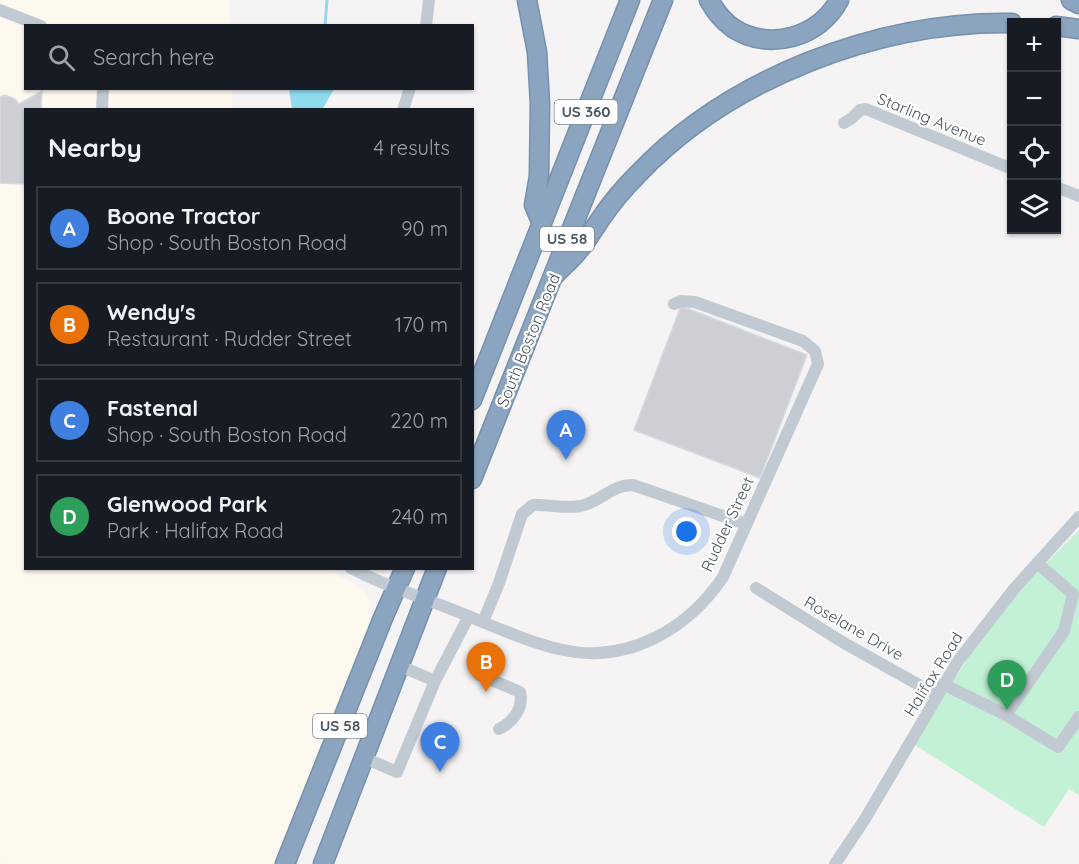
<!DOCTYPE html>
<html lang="en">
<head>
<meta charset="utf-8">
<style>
  body { margin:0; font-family:Quicksand,sans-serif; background:#20242c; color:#f1f3f6 }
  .controls { position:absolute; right:18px; top:18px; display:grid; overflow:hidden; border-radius:0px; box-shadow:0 2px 4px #0004 }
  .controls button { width:54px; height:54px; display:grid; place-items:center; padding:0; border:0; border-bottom:2px solid #363941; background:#171b24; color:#f1f3f6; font:30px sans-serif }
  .you { position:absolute; left:687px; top:532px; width:21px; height:21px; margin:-15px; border:4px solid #fff; border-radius:50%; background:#1a73e8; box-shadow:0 0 0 9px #1a73e833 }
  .badge { display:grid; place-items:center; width:39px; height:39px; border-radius:50%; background:#1a73e8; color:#fff; font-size:20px; font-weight:700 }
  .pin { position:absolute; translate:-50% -50px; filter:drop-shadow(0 2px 3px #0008) }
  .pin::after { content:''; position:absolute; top:32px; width:21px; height:18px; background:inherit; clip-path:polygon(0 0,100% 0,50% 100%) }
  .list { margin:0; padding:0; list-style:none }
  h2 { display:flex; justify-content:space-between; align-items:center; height:78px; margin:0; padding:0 24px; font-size:26px }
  h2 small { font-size:20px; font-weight:400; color:#9ea1a6 }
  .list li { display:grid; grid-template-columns:39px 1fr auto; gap:18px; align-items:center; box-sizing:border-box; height:84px; margin:0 12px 12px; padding:0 12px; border:2px solid #363941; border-radius:0px }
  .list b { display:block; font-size:22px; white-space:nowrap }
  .list p { margin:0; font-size:20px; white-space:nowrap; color:#9ea1a6 }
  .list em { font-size:20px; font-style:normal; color:#9ea1a6 }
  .icon { flex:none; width:33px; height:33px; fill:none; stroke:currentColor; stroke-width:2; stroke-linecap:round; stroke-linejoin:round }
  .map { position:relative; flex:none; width:1079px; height:864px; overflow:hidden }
  .search { position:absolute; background:#171b24; box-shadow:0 2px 4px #0004; left:24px; top:24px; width:450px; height:66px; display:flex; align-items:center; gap:15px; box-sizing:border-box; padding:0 21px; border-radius:0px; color:#9ea1a6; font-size:22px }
  .panel { position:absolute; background:#171b24; box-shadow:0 2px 4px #0004; left:24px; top:108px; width:450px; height:462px; border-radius:0px }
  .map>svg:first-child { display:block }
</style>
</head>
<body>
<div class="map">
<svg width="1079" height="864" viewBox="0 0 1079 864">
  <rect width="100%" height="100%" fill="#f5f3f3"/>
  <path fill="#fdf9ef" d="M0,0H229L230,25L26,26V88L232,89V109L26,110V568L333,569L338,575L360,586L367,594L370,605L369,627L275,864H2L0,862Z"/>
  <path fill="#c3f1d5" d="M1079,530V795L1069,789L1044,827L915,745C939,704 963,662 992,625C1018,591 1049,560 1079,530Z"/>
  <path fill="#90daee" d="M289,89H334L322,110L292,109Z"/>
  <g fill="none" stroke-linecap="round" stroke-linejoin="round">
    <path stroke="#90daee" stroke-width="3" d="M325,26L327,0"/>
  </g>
  <path fill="#cdcfd5" stroke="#d7d9de" stroke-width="1.5" d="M42,91L41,110H26V184L0,183V97L5,95L15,99L19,104Z
    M681,306L807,355L760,478L634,430Z"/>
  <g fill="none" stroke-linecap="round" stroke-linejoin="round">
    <g stroke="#7690ad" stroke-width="21">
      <path id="highway" d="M527,0L537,52L540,104L539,176L534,205L542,224
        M709,0C715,11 723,21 733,28C769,52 820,37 839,0
        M1071,0L1079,4
        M1056,26L1079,29
        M553,277C561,268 571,260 578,251C587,241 594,228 602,217C612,202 624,188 637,175C729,78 878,21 1012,23
        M472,400L630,0
        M472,479L663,0
        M285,864L383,618L405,568
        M323,864L437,568"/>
    </g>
    <path stroke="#c1cad2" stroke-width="12" d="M0,10L41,26
      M426,26L429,0
      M102,110L103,88
      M403,110L410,88
      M844,123L852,118L860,110L866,109L1012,169
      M1056,187L1079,196
      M351,568C384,586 422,597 456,611C491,625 527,642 563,650C628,664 688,629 723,577L818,364L815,351L803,341L695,302L681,301L674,304
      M756,588L844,643L937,695
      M483,622L499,583L522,514L533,505C550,504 564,509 581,506C600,502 613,484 633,485L746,524
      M473,665L480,675L520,692C524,708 513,722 499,729
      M435,681L469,616
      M943,684L1006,715L1064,631L1073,594L1037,563
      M1006,715L1058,747L1079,717
      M365,758L397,772L435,681L398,665
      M835,864L865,819L958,661L1014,589L1079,517"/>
    <use href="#highway" stroke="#8ba5c1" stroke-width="18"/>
  </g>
  <g text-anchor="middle" stroke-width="4.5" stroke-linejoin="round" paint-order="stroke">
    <g fill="#fff" stroke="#808990" stroke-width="1.5">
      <rect x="554.5" y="100" width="63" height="24" rx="4.5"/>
      <rect x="540" y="227" width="54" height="24" rx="4.5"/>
      <rect x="313" y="714" width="54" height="24" rx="4.5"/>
    </g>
    <g font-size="15" font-weight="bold" fill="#4a5661">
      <text x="586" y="117">US 360</text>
      <text x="567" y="244">US 58</text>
      <text x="340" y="731">US 58</text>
    </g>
    <g font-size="16" fill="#4a5661" stroke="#fff">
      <text transform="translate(932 119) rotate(22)" y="6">Starling Avenue</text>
      <text transform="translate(528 340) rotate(-68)" y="6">South Boston Road</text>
      <text transform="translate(727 524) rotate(-65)" y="6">Rudder Street</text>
      <text transform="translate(854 628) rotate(30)" y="6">Roselane Drive</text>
      <text transform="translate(933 674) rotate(-58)" y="6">Halifax Road</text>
    </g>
  </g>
</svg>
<div class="controls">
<button>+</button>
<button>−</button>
<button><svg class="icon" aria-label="locate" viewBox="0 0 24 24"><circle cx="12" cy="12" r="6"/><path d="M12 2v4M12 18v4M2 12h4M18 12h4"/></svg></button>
<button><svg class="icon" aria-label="layers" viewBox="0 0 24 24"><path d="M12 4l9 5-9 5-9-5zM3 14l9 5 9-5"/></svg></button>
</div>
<div class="you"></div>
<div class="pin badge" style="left:566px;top:460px;background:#3f7fe0">A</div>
<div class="pin badge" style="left:486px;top:692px;background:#e8710a">B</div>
<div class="pin badge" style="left:440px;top:772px;background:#3f7fe0">C</div>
<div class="pin badge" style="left:1007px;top:710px;background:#2e9e5b">D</div>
<div class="search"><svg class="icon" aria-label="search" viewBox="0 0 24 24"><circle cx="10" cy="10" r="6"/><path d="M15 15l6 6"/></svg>Search here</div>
<section class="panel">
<h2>Nearby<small>4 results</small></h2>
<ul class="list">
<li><span class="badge" style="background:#3f7fe0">A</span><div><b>Boone Tractor</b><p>Shop · South Boston Road</p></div><em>90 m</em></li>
<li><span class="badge" style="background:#e8710a">B</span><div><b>Wendy's</b><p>Restaurant · Rudder Street</p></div><em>170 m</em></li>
<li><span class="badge" style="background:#3f7fe0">C</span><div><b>Fastenal</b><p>Shop · South Boston Road</p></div><em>220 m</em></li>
<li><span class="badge" style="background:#2e9e5b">D</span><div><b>Glenwood Park</b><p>Park · Halifax Road</p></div><em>240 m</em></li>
</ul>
</section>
</div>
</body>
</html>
